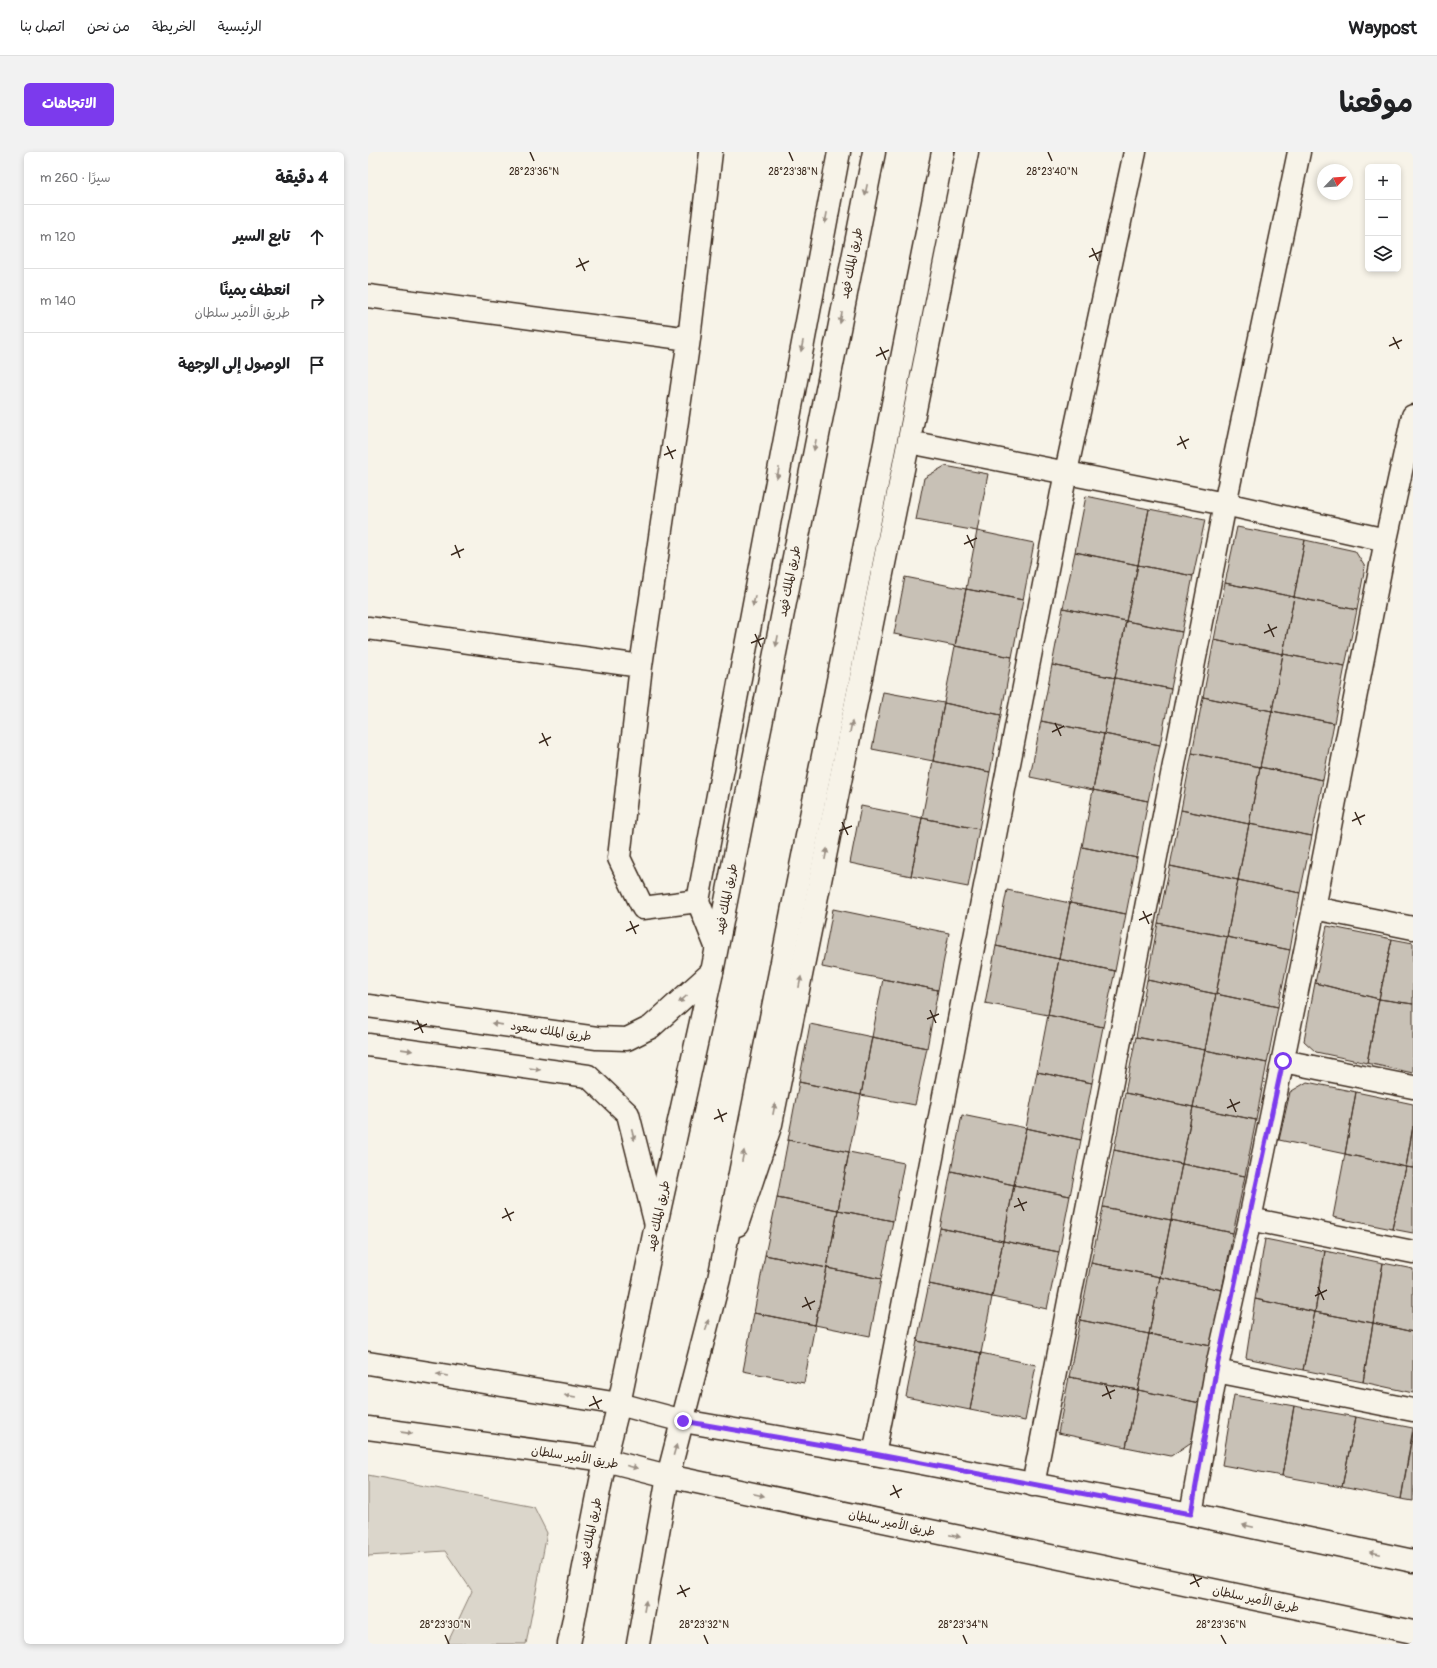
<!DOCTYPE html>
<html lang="ar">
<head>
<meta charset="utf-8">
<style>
  body { margin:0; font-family:Pangolin,"Playpen Sans Arabic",sans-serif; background:#f2f2f2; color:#202124; direction:rtl }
  .controls { position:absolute; right:12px; top:12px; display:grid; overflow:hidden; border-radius:6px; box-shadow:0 2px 6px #0003 }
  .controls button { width:36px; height:36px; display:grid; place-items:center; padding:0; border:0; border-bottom:1px solid #e0e0e0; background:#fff; color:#202124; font:20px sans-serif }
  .compass { position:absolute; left:949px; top:12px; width:36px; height:36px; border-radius:50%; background:#fff; box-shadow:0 2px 6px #0003; rotate:65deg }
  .stop { position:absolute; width:12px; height:12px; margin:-9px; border:3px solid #7c3aed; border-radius:50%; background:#fff }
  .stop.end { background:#7c3aed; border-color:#fff; box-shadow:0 1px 4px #0008 }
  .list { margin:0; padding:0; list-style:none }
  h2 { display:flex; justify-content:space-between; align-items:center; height:52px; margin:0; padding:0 16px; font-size:17px }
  h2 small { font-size:13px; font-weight:400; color:#757577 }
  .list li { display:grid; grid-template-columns:26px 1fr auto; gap:12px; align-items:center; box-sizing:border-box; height:64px; padding:0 16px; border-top:1px solid #e0e0e0 }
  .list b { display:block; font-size:15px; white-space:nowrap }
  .list p { margin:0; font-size:13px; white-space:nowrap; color:#757577 }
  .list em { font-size:13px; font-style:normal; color:#757577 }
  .icon { flex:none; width:22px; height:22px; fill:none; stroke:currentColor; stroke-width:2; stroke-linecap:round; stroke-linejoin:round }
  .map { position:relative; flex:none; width:1045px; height:1492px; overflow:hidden; direction:ltr; border-radius:6px }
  header { display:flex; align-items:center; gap:24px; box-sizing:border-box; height:56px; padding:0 20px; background:#fff; border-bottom:1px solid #e0e0e0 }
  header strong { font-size:19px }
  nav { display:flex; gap:22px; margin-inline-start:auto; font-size:14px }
  .intro { display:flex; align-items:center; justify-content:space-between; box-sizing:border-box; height:96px; padding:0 24px }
  h1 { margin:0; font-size:28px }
  .button { padding:10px 18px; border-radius:6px; background:#7c3aed; color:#fff; font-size:14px; font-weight:700 }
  main { display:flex; gap:24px; padding:0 24px }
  aside { flex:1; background:#fff; border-radius:6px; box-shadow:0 2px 6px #0003 }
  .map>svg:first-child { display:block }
</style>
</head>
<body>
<header>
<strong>Waypost</strong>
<nav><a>الرئيسية</a><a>الخريطة</a><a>من نحن</a><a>اتصل بنا</a></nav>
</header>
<div class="intro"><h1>موقعنا</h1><a class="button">الاتجاهات</a></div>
<main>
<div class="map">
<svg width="1045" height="1492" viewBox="0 0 1045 1492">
  <rect width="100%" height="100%" fill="#f7f3e8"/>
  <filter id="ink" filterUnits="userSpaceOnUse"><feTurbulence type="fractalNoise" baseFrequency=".025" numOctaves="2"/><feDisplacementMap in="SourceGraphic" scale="8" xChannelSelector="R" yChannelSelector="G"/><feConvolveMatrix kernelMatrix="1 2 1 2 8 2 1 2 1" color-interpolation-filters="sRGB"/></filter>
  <g filter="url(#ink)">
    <path fill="#dbd6cb" stroke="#8b8074" d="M0,1323L166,1355L179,1381L158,1492H79L104,1439L77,1399L0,1404Z"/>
    <path fill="#c8c1b6" stroke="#3b2a1e" d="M577,314L620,322L609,379L548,368L556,326Z
      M718,344L781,357L770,413L707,400Z
      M781,357L837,368L825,424L770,413Z
      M869,375L937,388L926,445L857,431Z
      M609,379L666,391L655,448L598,437Z
      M937,388L987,399L997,415L989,458L926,445Z
      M707,400L770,413L758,469L695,456Z
      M770,413L825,424L814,480L758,469Z
      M537,425L598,437L587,494L526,482Z
      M857,431L926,445L915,502L846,488Z
      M598,437L655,448L644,505L587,494Z
      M926,445L989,458L977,514L915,502Z
      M695,456L758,469L747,526L684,513Z
      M758,469L814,480L803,537L747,526Z
      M846,488L915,502L904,559L835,545Z
      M587,494L644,505L633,563L576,551Z
      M915,502L977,514L966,571L904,559Z
      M684,513L747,526L736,582L673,569Z
      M747,526L803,537L792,593L736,582Z
      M515,540L576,551L565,609L504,597Z
      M835,545L904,559L892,615L824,601Z
      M576,551L633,563L622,620L565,609Z
      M904,559L966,571L955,628L892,615Z
      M673,569L736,582L725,638L662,625Z
      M736,582L792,593L780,649L725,638Z
      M824,601L892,615L881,672L813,658Z
      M565,609L622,620L611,677L554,666Z
      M892,615L955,628L944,684L881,672Z
      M725,638L780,649L769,706L714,695Z
      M493,654L554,666L543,724L482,711Z
      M813,658L881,672L870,728L802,714Z
      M554,666L611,677L600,735L543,724Z
      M881,672L944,684L932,741L870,728Z
      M714,695L769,706L758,762L702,751Z
      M802,714L870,728L859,785L790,771Z
      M870,728L932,741L922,798L859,785Z
      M639,738L702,751L691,807L628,794Z
      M702,751L758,762L747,819L691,807Z
      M465,757L581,781L570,838L454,815Z
      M790,771L859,785L848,842L779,828Z
      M959,774L1024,787L1011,847L947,831Z
      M859,785L922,798L910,855L848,842Z
      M1024,787L1045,791V852L1011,847Z
      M628,794L691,807L680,863L617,851Z
      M691,807L747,819L735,875L680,863Z
      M515,827L570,838L559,896L504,885Z
      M779,828L848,842L837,898L768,885Z
      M947,831L1011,847L999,911L948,900L936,889Z
      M848,842L910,855L899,911L837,898Z
      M1011,847L1045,852V921L999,911Z
      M680,863L735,875L724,931L669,920Z
      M442,872L504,885L493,943L431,930Z
      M504,885L559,896L547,953L493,943Z
      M768,885L837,898L825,955L757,941Z
      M837,898L899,911L888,968L825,955Z
      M669,920L724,931L713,988L658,976Z
      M431,930L493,943L481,1000L420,988Z
      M939,930L988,940L977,1002L911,988L922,940Z
      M988,940L1045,952V974L1038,1015L977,1002Z
      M757,941L825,955L814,1012L746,998Z
      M825,955L888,968L877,1024L814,1012Z
      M594,963L658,976L646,1033L583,1019Z
      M1045,974V1016L1038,1015Z
      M658,976L713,988L702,1044L646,1033Z
      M420,988L481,1000L470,1058L409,1046Z
      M746,998L814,1012L803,1068L735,1055Z
      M481,1000L536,1011L525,1069L470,1058Z
      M977,1002L1038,1015L1024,1077L965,1065Z
      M814,1012L877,1024L865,1081L803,1068Z
      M1038,1015L1045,1016V1081L1024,1077Z
      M583,1019L646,1033L635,1089L572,1076Z
      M646,1033L702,1044L691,1100L635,1089Z
      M409,1046L470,1058L459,1116L397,1103Z
      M735,1055L803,1068L792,1125L723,1111Z
      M470,1058L525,1069L513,1127L459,1116Z
      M803,1068L865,1081L854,1138L792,1125Z
      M572,1076L635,1089L624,1145L561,1132Z
      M897,1087L957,1099L947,1160L887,1147Z
      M635,1089L691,1100L679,1157L624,1145Z
      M957,1099L1015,1111L1005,1171L947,1160Z
      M397,1103L459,1116L447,1173L386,1161Z
      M723,1111L792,1125L781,1182L712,1168Z
      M1015,1111L1045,1117V1180L1005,1171Z
      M459,1116L513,1127L502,1184L447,1173Z
      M792,1125L854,1138L843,1194L781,1182Z
      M561,1132L624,1145L613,1201L549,1189Z
      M887,1147L947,1160L935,1218L878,1206Z
      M947,1160L1005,1171L995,1230L935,1218Z
      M386,1161L447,1173L436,1231L375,1219Z
      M712,1168L781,1182L770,1238L701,1225Z
      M1005,1171L1045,1180V1241L995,1230Z
      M781,1182L843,1194L832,1251L770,1238Z
      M549,1189L613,1201L602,1258L538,1245Z
      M613,1201L668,1213L657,1269L602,1258Z
      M701,1225L770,1238L758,1295L690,1281Z
      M770,1238L832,1251L825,1289L803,1304L758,1295Z
      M866,1243L926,1254L914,1324L854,1313Z
      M926,1254L988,1265L974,1335L914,1324Z
      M988,1265L1045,1276L1033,1347L974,1335Z
      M1045,1280V1349L1033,1347Z"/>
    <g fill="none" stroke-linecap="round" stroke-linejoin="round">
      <g stroke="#3b2a1e" stroke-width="25">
        <path id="minor" d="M0,144L321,187
          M541,290L857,352L1018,388
          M0,476L273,514
          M330,749L275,756L251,706L273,514L321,187L343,0
          M946,756L1045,776
          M915,909L1045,935
          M882,1067L1045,1100
          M848,1219L1045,1258
          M506,1302L698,320L767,0
          M665,1333L857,352L931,0
          M823,1362L848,1219L882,1067L946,756L1018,388L1045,264"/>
      </g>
      <g stroke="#3b2a1e" stroke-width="25">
        <path id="tertiary" d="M348,794L330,749L471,0
          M369,1073L403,972L599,0"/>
      </g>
      <g stroke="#3b2a1e" stroke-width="25">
        <path id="primary" d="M0,854L229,886L259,887L283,875L344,820
          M0,893L220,924L260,962L288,1073
          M0,1211L251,1252L315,1269L506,1302L823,1362L1045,1409
          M0,1276L237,1308L300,1324L1045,1480"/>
      </g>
      <g stroke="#3b2a1e" stroke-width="25">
        <path id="trunk" d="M201,1492L237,1308L251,1252L288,1073L344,820L506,0
          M270,1492L300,1324L351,1127L575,0"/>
      </g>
      <use href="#minor" stroke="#f7f3e8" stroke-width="22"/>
      <use href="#tertiary" stroke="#f7f3e8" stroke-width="22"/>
      <use href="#primary" stroke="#f7f3e8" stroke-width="22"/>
      <use href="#trunk" stroke="#f7f3e8" stroke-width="22"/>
    </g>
    <defs><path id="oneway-solid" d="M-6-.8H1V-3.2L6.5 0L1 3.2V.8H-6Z"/></defs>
    <g fill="#998e83">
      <use href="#oneway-solid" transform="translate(498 38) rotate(102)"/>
      <use href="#oneway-solid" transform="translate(458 66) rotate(101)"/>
      <use href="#oneway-solid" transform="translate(473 166) rotate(101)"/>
      <use href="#oneway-solid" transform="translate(434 194) rotate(101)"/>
      <use href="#oneway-solid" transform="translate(447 293) rotate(101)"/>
      <use href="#oneway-solid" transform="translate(410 321) rotate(101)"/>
      <use href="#oneway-solid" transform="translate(386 449) rotate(101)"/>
      <use href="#oneway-solid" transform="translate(409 489) rotate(101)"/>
      <use href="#oneway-solid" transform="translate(483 575) rotate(-79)"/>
      <use href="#oneway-solid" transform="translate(458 702) rotate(-79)"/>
      <use href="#oneway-solid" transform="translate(432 830) rotate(-79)"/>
      <use href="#oneway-solid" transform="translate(315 847) rotate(138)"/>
      <use href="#oneway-solid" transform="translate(129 872) rotate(-172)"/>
      <use href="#oneway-solid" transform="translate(39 898) rotate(8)"/>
      <use href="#oneway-solid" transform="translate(167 917) rotate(8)"/>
      <use href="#oneway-solid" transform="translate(406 957) rotate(-79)"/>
      <use href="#oneway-solid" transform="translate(265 983) rotate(76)"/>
      <use href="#oneway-solid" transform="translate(375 1004) rotate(-79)"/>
      <use href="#oneway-solid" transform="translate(339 1173) rotate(-76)"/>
      <use href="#oneway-solid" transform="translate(74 1223) rotate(-171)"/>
      <use href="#oneway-solid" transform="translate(202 1244) rotate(-171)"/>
      <use href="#oneway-solid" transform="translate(39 1281) rotate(8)"/>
      <use href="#oneway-solid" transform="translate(307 1298) rotate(-74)"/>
      <use href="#oneway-solid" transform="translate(264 1315) rotate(14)"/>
      <use href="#oneway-solid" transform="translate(391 1343) rotate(12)"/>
      <use href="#oneway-solid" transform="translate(880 1374) rotate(-168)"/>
      <use href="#oneway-solid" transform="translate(587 1384) rotate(12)"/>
      <use href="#oneway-solid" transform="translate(1007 1401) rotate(-168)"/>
      <use href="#oneway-solid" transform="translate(277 1454) rotate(-80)"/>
    </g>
  </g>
  <g fill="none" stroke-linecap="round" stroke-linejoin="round" filter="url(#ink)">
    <path stroke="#7c3aed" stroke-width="5" d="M315,1269L506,1302L823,1362L848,1219L915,909"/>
  </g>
  <path fill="none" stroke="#3b2a1e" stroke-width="1.5" d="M162,0L166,9M421,0L425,9M680,0L684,9M724,96L730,109M721,105L734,99M211,106L217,119M208,115L221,109M1025,185L1031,197M1021,194L1034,188M512,195L518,208M508,204L521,198M812,284L818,297M809,293L821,287M299,294L305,307M296,303L308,298M599,383L605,396M596,392L609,386M87,393L92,406M83,403L96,397M900,472L906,485M896,481L909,475M387,482L393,495M383,491L396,486M687,571L693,584M684,580L696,574M174,581L180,594M171,591L183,585M987,660L993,673M984,669L997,663M474,670L480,683M471,679L484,674M775,759L781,772M771,768L784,762M262,769L268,782M258,779L271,773M562,858L568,871M559,867L571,862M49,868L55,881M46,878L59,872M862,947L868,960M859,956L872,950M350,957L355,970M346,967L359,961M650,1046L656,1059M646,1055L659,1050M137,1056L143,1069M134,1066L146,1060M950,1135L956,1148M947,1144L959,1138M437,1145L443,1158M434,1155L447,1149M738,1234L743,1247M225,1244L231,1257M734,1244L747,1238M221,1254L234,1248M525,1333L531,1346M522,1343L534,1337M825,1422L831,1435M822,1432L834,1426M312,1433L318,1445M309,1442L322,1436M77,1483L81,1492M336,1483L340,1492M595,1483L599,1492M853,1483L858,1492"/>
  <g text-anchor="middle" stroke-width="3" stroke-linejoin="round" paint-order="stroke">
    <g font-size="12" fill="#3b2a1e" stroke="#f7f3e8">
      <text transform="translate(483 111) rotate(-79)" y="4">طريق الملك فهد</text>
      <text transform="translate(421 429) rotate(-79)" y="4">طريق الملك فهد</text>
      <text transform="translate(358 747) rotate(-79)" y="4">طريق الملك فهد</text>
      <text transform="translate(183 879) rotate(8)" y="4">طريق الملك سعود</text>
      <text transform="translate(290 1064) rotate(-78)" y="4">طريق الملك فهد</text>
      <text transform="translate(207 1305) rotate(9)" y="4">طريق الأمير سلطان</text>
      <text transform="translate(524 1371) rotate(12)" y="4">طريق الأمير سلطان</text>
      <text transform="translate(222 1381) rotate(-79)" y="4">طريق الملك فهد</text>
      <text transform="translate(888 1447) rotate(12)" y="4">طريق الأمير سلطان</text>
    </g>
  </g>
  <g font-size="10" text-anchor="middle" fill="#3b2a1e" stroke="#f7f3e8" stroke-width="3" stroke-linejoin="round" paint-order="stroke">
    <text x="166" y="23">28°23'36"N</text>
    <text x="425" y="23">28°23'38"N</text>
    <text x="684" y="23">28°23'40"N</text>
    <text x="77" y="1476">28°23'30"N</text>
    <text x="336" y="1476">28°23'32"N</text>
    <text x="595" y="1476">28°23'34"N</text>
    <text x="853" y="1476">28°23'36"N</text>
  </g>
</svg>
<div class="controls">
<button>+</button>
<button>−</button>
<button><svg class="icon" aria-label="layers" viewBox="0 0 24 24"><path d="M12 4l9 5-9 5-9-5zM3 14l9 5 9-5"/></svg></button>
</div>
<svg class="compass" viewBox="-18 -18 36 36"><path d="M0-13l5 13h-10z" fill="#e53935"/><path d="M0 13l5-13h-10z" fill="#757577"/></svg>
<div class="stop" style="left:915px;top:909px"></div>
<div class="stop end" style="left:315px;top:1269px"></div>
</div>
<aside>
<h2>4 دقيقة<small>سيرًا · 260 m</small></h2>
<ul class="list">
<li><svg class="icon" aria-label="ahead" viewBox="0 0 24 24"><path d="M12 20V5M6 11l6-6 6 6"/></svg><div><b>تابع السير</b></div><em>120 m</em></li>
<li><svg class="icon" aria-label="right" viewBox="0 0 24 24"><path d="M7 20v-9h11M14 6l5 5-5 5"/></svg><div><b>انعطف يمينًا</b><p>طريق الأمير سلطان</p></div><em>140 m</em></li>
<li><svg class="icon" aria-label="arrive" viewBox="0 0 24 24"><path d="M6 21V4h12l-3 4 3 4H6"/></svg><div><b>الوصول إلى الوجهة</b></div></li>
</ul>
</aside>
</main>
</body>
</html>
